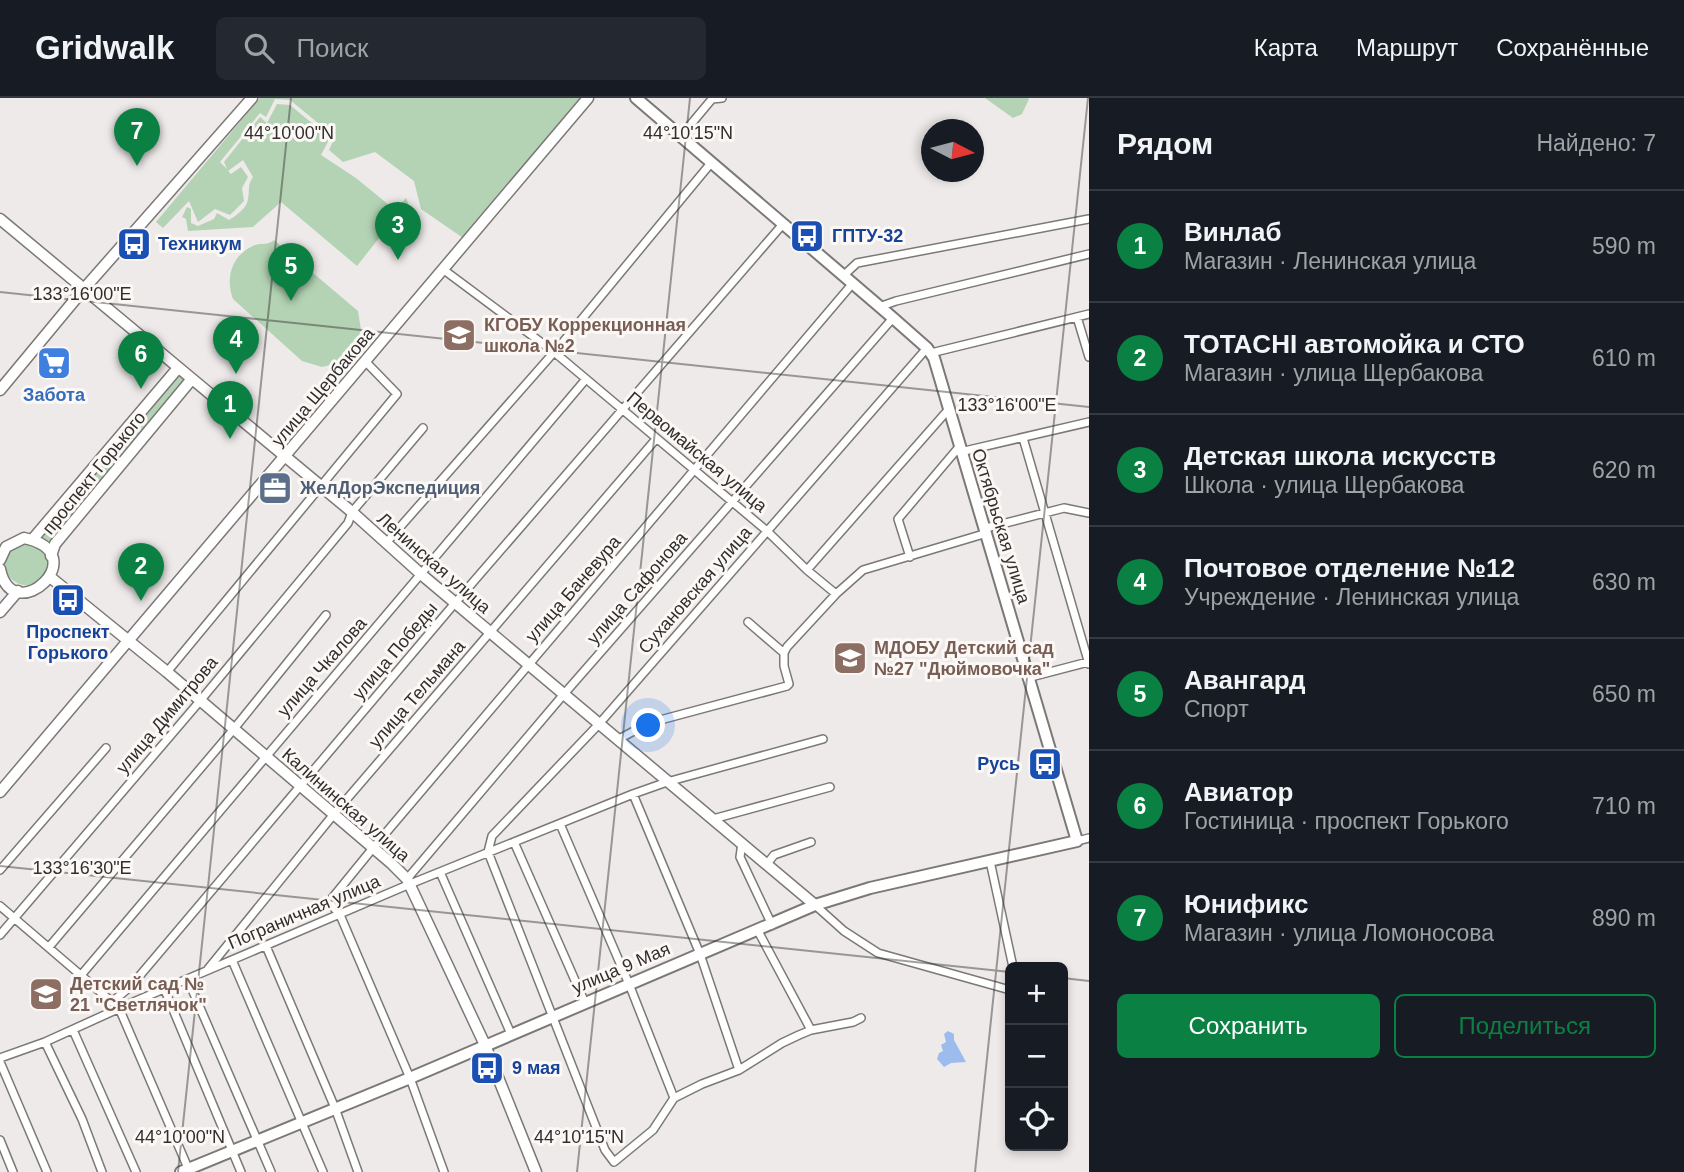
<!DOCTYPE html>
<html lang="ru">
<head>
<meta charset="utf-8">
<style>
  body { margin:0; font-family:Arial,sans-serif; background:#242831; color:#f1f3f6 }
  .controls { position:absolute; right:21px; bottom:21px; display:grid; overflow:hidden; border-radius:10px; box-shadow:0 4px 10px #0003 }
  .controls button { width:63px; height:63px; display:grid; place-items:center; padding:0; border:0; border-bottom:2px solid #363941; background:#171b24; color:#f1f3f6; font:35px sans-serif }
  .compass { position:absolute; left:921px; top:21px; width:63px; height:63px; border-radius:50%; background:#171b24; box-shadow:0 4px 10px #0003; rotate:96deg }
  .you { position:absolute; left:649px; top:628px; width:24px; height:24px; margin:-18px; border:5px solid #fff; border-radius:50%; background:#1a73e8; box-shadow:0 0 0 10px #1a73e833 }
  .badge { display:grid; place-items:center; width:46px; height:46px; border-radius:50%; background:#0b8043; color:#fff; font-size:23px; font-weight:700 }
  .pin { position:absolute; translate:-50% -58px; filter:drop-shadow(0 2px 4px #0008) }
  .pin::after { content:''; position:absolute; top:37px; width:24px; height:21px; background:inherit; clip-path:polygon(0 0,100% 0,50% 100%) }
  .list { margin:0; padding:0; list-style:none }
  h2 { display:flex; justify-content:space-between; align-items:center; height:91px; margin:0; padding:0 28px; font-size:30px }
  h2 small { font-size:23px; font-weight:400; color:#9ea1a6 }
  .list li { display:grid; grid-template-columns:46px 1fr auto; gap:21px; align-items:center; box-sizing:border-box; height:112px; padding:0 28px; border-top:2px solid #363941 }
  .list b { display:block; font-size:26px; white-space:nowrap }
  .list p { margin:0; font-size:23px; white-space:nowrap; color:#9ea1a6 }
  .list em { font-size:23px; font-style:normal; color:#9ea1a6 }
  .actions { display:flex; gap:14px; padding:21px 28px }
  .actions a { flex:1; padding:16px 0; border:2px solid #0b8043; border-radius:10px; text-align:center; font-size:24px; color:#0b8043 }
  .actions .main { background:#0b8043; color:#fff }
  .icon { flex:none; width:38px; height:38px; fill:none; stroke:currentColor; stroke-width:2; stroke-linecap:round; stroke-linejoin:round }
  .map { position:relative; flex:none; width:1089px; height:1074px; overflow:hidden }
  header { display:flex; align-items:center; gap:42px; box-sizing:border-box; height:98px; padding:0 35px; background:#171b24; border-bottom:2px solid #363941 }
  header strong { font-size:33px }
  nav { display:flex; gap:38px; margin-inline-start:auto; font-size:24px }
  .search { width:490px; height:63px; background:#242831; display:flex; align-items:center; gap:18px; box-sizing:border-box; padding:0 24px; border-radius:10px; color:#9ea1a6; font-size:26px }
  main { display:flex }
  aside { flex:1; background:#171b24 }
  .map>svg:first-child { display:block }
</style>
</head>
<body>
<header>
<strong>Gridwalk</strong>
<div class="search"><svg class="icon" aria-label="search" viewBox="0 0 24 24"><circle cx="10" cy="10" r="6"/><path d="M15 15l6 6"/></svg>Поиск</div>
<nav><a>Карта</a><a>Маршрут</a><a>Сохранённые</a></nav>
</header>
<main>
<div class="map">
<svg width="1089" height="1074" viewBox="0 0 1089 1074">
  <rect width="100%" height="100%" fill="#eeeae9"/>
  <path fill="#b3d3b4" d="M260,0H587L466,142L421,111L414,83L375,54L343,64L329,52L335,39L290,2L275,1L266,19L260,15L220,64L227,71L224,64L260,19L267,25L277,6L290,7L330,40L321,57L356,80L395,112L406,100L414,119L401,112L357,168L281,104L253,129L188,133L186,121L182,119L187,109L191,111V125L198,128L214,121L217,115L229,122C237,117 247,110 248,101C250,91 247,88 253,79L243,62L228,73L231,76L241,69L248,79L242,90L244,103L230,117L215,111L198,124L189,103L163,130L156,124Z
    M985,0H1028L1029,1L1022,16L1013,20Z
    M274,142L358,213L361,232L354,251L338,265L322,269L302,263L233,201C225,180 232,157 253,148C261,144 268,148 274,142Z
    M176,278L183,280L184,284L52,442L47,443L43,440L44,434Z
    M5 466a21 21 0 1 1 42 0a21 21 0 1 1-42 0Z"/>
  <path fill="#9cbced" d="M948,933L954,936V942L966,964L951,965L944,969L937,961L939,955L943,953L941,947L946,944L944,936Z"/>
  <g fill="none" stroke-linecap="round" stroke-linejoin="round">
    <g stroke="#7b7876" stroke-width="10">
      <path id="street" d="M681,38L712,1L722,0
        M444,172L554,254L767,433L807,472L836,496
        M843,178L857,165L1089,121
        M879,209L896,203L1089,156
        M1077,219L1089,259
        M931,255L1089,216
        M1023,340L1089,566
        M960,354L1089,324
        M986,430L1064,410L1089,415
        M386,445L563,244L711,65
        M910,459L898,421L959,349
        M807,472L948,312
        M748,524L784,555
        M167,574L397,296L365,263
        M1027,580L1088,564
        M617,642L649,625L787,588L789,586L784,568V555L787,549L836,496L863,472L987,435
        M633,696L700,856L739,972
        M713,721L830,689
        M560,726L629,886L674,1000
        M1077,743L1089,740
        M514,744L585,905
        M742,745L740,759L772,827
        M990,763L1013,869
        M767,766L774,757L811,744
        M0,772L106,650
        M440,774L511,936
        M407,781L564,596L893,220
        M815,807L844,833L878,855L1010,892
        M0,808L119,910L188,1070
        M758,833L811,932
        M0,837L200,603L348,425L352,414L423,330
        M266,848L335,1010L358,1074
        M49,849L233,632L326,517
        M232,862L323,1074
        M208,871L334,716L656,341
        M82,876L586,281
        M188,882L271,1074
        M164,890L241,1074
        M112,904L131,888L455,505L783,126
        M861,920L853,924L811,932L799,937L782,945L739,972L702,986L674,1000L653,1032L614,1064L605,1052L488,754L492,738L599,626L927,250
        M73,932L136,1074
        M45,944L82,1021L102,1074
        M0,960L45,944L131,905L410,786L633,696L667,684L823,641
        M0,964L47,1074
        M0,1042L13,1074
        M444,1074L410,980L340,817L329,804L373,750L853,185"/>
    </g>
    <g stroke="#7b7876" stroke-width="13">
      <path id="secondary" d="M0,121L352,414L422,477L815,807
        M0,292L83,192L252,0
        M32,442L178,270
        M51,458L55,446L191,282
        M0,462L6,449L24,440C97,455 13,533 0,471
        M50,479L167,574L391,765L407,781L485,947L536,1074
        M0,514L18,493
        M0,694L588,0"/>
    </g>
    <g stroke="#7b7876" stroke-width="14">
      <path id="primary" d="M181,1074L410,980L815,807L870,790L1077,743L934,260L927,250L893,220L636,0"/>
    </g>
    <use href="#street" stroke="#fff" stroke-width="7"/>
    <use href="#secondary" stroke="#fff" stroke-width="10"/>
    <use href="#primary" stroke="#fff" stroke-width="10"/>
  </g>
  <path fill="none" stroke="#302f2e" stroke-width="2" stroke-opacity="0.45" d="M0,194L1089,309M0,768L1010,874M1063,880L1089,883M178,1074L291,0M577,1074L690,0M975,1074L1088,0"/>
  <defs>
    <g id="bus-square" transform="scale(1.75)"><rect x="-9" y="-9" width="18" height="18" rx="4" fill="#1a4fb4" stroke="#fbf8f6"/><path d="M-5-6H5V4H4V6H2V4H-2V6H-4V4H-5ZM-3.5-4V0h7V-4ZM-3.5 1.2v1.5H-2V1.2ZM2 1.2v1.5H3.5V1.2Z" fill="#fff"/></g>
    <g id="school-square" transform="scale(1.75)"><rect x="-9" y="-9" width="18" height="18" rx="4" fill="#8d6e63" stroke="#fbf8f6"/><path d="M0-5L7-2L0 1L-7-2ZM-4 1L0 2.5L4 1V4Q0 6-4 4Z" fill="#fff"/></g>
    <g id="supermarket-square" transform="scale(1.75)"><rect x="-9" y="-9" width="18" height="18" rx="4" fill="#3f7fe0" stroke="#fbf8f6"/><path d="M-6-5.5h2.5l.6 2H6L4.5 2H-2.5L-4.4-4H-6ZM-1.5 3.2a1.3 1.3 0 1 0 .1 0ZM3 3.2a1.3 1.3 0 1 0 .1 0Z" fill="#fff"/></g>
    <g id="office-square" transform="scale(1.75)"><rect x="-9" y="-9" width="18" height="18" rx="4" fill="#5c6f8a" stroke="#fbf8f6"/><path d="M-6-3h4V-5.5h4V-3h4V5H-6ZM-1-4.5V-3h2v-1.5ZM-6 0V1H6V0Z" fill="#fff"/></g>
  </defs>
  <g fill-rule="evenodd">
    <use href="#bus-square" x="807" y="138"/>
    <use href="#bus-square" x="134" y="146"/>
    <use href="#school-square" x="459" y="237"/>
    <use href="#supermarket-square" x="54" y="265"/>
    <use href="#office-square" x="275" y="390"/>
    <use href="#bus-square" x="68" y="502"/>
    <use href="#school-square" x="850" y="560"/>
    <use href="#bus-square" x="1045" y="666"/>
    <use href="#school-square" x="46" y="896"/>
    <use href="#bus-square" x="487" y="970"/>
  </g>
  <g text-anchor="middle" stroke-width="6" stroke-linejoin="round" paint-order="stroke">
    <g font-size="18" font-weight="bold" fill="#164399" stroke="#fbf8f6" text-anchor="start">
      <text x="832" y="144">ГПТУ-32</text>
      <text x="158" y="152">Техникум</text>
      <text x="68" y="540" text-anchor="middle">Проспект<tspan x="68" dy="21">Горького</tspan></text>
      <text x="1020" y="672" text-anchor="end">Русь</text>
      <text x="512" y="976">9 мая</text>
    </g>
    <g font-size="18" font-weight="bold" fill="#785e54" stroke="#fbf8f6" text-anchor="start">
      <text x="484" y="233">КГОБУ Коррекционная<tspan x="484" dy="21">школа №2</tspan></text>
      <text x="874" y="556">МДОБУ Детский сад<tspan x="874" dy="21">№27 "Дюймовочка"</tspan></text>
      <text x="70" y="892">Детский сад №<tspan x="70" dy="21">21 "Светлячок"</tspan></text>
    </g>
    <g font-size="18" fill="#302f2e" stroke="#fbf8f6">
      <text transform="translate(323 289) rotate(-50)" y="6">улица Щербакова</text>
      <text transform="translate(697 354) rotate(40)" y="6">Первомайская улица</text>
      <text transform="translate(94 375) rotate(-51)" y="6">проспект Горького</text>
      <text transform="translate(1001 428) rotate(73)" y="6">Октябрьская улица</text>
      <text transform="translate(434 465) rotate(41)" y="6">Ленинская улица</text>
      <text transform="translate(637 490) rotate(-49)" y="6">улица Сафонова</text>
      <text transform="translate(573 491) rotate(-49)" y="6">улица Баневура</text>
      <text transform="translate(695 492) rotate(-49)" y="6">Сухановская улица</text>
      <text transform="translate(395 553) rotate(-50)" y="6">улица Победы</text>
      <text transform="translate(322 569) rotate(-49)" y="6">улица Чкалова</text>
      <text transform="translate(417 596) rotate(-49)" y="6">улица Тельмана</text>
      <text transform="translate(167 617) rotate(-50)" y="6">улица Димитрова</text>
      <text transform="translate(346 707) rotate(41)" y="6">Калининская улица</text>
      <text transform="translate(304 814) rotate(-23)" y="6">Пограничная улица</text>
      <text transform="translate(621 870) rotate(-23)" y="6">улица 9 Мая</text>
    </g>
    <g font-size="18" font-weight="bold" fill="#366cbe" stroke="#fbf8f6">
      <text x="54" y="303">Забота</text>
    </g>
    <g font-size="18" font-weight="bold" fill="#4e5e75" stroke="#fbf8f6" text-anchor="start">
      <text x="300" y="396">ЖелДорЭкспедиция</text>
    </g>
  </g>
  <g font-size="18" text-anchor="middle" fill="#302f2e" stroke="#fbf8f6" stroke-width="6" stroke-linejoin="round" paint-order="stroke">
    <text x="289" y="41">44°10'00"N</text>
    <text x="688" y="41">44°10'15"N</text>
    <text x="82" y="202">133°16'00"E</text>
    <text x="1007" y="313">133°16'00"E</text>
    <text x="82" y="776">133°16'30"E</text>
    <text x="180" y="1045">44°10'00"N</text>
    <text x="579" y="1045">44°10'15"N</text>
  </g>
</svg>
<div class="controls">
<button>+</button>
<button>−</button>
<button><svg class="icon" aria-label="locate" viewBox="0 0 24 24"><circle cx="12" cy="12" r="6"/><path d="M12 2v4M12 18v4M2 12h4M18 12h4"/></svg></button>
</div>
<svg class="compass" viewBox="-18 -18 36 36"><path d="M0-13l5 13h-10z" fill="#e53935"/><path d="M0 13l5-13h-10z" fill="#9ea1a6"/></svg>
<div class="you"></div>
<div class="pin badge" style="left:230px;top:341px">1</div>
<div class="pin badge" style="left:141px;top:503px">2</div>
<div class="pin badge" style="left:398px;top:162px">3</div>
<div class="pin badge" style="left:236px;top:276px">4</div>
<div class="pin badge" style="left:291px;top:203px">5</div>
<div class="pin badge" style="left:141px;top:291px">6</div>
<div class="pin badge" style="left:137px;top:68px">7</div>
</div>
<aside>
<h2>Рядом<small>Найдено: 7</small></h2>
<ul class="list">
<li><span class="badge">1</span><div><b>Винлаб</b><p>Магазин · Ленинская улица</p></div><em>590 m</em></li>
<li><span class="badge">2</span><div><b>TOTACHI автомойка и СТО</b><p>Магазин · улица Щербакова</p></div><em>610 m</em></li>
<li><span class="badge">3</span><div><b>Детская школа искусств</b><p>Школа · улица Щербакова</p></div><em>620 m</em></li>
<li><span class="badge">4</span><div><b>Почтовое отделение №12</b><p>Учреждение · Ленинская улица</p></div><em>630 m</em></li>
<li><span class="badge">5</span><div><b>Авангард</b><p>Спорт</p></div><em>650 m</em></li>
<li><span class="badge">6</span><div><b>Авиатор</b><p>Гостиница · проспект Горького</p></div><em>710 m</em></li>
<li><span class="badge">7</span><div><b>Юнификс</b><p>Магазин · улица Ломоносова</p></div><em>890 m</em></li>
</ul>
<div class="actions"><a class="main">Сохранить</a><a>Поделиться</a></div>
</aside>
</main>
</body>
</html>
